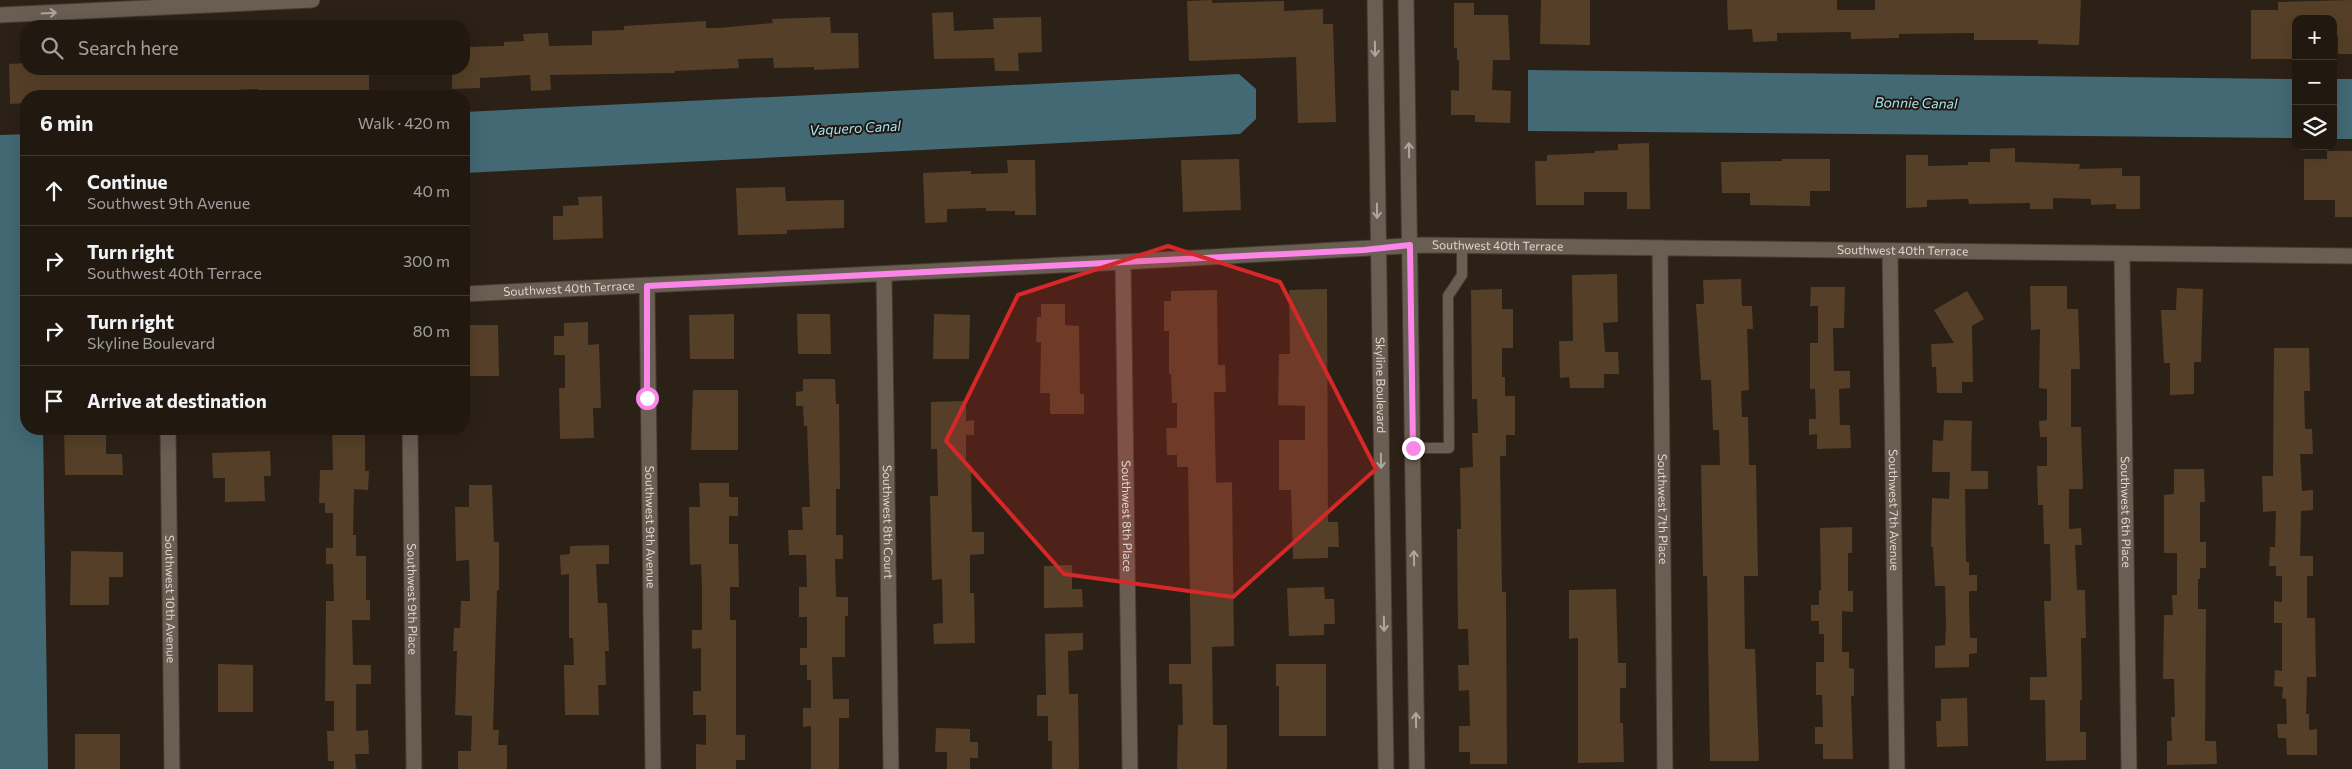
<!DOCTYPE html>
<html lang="en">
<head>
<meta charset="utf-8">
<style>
  body { margin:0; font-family:Commissioner,sans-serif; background:#2d261e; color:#f1f3f6 }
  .controls { position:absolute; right:15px; top:15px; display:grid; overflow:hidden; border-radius:10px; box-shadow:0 5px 20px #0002 }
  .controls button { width:45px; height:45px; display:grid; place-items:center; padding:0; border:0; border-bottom:1px solid #3e3830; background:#211910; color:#f1f3f6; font:25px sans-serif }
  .stop { position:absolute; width:15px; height:15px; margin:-11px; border:4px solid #fa87e8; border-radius:50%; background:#fff }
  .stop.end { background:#fa87e8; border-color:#fff; box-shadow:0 1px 5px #0008 }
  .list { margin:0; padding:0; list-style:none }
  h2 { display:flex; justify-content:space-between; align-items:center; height:65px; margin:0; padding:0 20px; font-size:21px }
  h2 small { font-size:16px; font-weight:400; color:#a2a09f }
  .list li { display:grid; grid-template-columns:32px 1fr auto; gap:15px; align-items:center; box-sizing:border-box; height:70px; padding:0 20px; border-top:1px solid #3e3830 }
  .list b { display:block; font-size:19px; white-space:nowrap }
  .list p { margin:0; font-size:16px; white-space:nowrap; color:#a2a09f }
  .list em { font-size:16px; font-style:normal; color:#a2a09f }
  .icon { flex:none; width:28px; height:28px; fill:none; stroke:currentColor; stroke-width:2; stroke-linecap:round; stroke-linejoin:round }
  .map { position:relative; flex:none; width:2352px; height:769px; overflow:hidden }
  .search { position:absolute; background:#211910; box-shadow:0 5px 20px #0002; left:20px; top:20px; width:450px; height:55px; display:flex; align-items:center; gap:12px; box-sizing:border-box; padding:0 18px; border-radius:20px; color:#a2a09f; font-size:19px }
  .panel { position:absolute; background:#211910; box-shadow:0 5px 20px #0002; left:20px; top:90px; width:450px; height:345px; border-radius:20px }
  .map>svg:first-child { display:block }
</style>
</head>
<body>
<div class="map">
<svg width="2352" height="769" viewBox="0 0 2352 769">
  <rect width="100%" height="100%" fill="#2c2116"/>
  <path fill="#436975" d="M1528,70L2296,79V138L1528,131Z
    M1239,74L1256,89V119L1240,134L464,173V112Z
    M2333,79H2352V139H2333Z
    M26,134V429H43L48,769H0V135Z"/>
  <path fill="#553f28" d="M1212,0V3L1284,1V11L1323,9V24H1333L1336,122L1298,123L1296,57L1189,61L1187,1Z
    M1541,0H1590V45L1540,44Z
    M1727,0H1837V10H1875V0H2081L2079,45L2038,44V40H1974V33L1899,34V38L1851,39V32L1777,33V41L1753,42L1752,29L1728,30Z
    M2352,0V54H2338V36H2333V19H2296V59H2251V10H2278V2Z
    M1454,3H1474V15H1508L1510,60H1493L1492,90L1511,91L1510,123L1475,122V115H1451V90L1459,91V60H1457V48H1454Z
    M953,12L954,31L994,29L993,18L1041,17L1042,52L1018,53L1019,71H995L994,58L934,59L932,13Z
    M830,17L831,33H858L859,68L814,70V67L774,68L773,58L738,59L739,68L675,71V73L550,75L551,90L531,91L530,75L480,78V88L452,89V69H464V47L504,46V42L524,41L523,34L548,33L549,46L592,45V31L624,30V26L706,21V28H719L773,23L772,19Z
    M26,63V69H369V90H275V96H258V89L184,92V96H26V103L10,104L9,64Z
    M1649,143L1650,209H1627V192H1584V205H1536L1535,161H1547V155L1595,153V151L1618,150V144Z
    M2015,148V162L2080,164L2079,169L2122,168V176H2140V209H2116V204L2091,205V199L2053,198V209H2030V203L1969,204L1968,199L1927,200V207L1906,208V155H1928V166L1968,165V162H1990V149Z
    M2327,151H2352V217H2335V200H2304V159H2327Z
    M1239,159L1241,210L1183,212L1181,160Z
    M1782,159H1830V191H1810V206L1750,205V193H1722L1721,162L1782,161Z
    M1007,160H1035L1036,215H1015V211H986V208L947,209V222L925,223L923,173L971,171V174L1008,173Z
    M785,187L786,201L844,200V228L787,230V234L738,235L736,188Z
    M602,196L603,238L553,240V216H563V206L579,205L578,197Z
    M1617,274L1618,322L1603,323L1605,352H1618L1619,374H1604V388H1570L1569,377L1560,378L1559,341H1573L1572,275Z
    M1741,279L1742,306H1752L1753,329H1747L1749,390L1741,391L1742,417H1748L1749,465H1756L1758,576H1744L1745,649H1755L1759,761H1710L1707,576H1703L1701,465H1720L1719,430H1713L1711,380H1701L1696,304H1704L1703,280Z
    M2030,286H2067V309H2078L2080,369H2071V427H2081L2083,489H2069V529L2081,528L2082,545H2075L2077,590H2085L2086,638H2081L2082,700H2080V732H2086V760L2046,761L2045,700H2030V677H2047L2044,601H2051V590L2050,544H2044L2043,505H2038L2037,466H2047V437H2040L2039,421L2047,420V389L2039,388L2040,329L2031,330Z
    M1811,287H1845L1844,328H1833L1834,371H1850V388L1839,389L1840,425H1850L1851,448L1817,449V434L1809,435V419H1816L1815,389H1810V343H1818V306H1810Z
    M2177,288L2203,289L2201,362H2194V394L2170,395V363H2164L2161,310H2176Z
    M1327,289L1328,522H1338L1339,547H1328V558L1293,559L1291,490H1279V440H1305V406L1278,405L1279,354H1290L1289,290Z
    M1502,289V309H1513V348H1502V377H1505V396H1515V435H1506V456H1500L1502,592H1506L1507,764H1470V752H1459V726H1470L1469,690L1459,691L1458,665H1469L1468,629H1458L1457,529H1461L1460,468L1473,467L1472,433H1478L1477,399H1472L1471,290Z
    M1217,290L1218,365H1225L1226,392H1214L1216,483L1232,482L1234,646L1212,647L1213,725H1227V769H1177L1178,725H1183L1182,684H1169V664H1191L1188,467H1177V455H1167L1166,428H1177V403H1172L1171,374H1169V331H1164V301H1171V291Z
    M1967,291L1984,319L1972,326L1973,382H1962V393H1937L1936,367H1932L1931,344L1954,343L1934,310Z
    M1041,304H1065V325L1079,326L1080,394H1084V414H1050V393H1040L1041,342H1036L1037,317H1041Z
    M734,314V359H690L689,315Z
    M797,314H830L831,354H798Z
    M934,314L970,315L969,359H933Z
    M588,322V345L599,344L601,408H593L594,438L560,439L559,388H565V355H554V336H564V323Z
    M464,325H498L499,376H464Z
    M2274,348H2309L2310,391H2304L2305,429H2312L2313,454H2300L2302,491L2313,490V510L2301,511L2300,556H2313V576H2307V618H2315L2316,677H2307L2306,714H2309V730L2317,729V755H2287L2286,738H2278L2277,724H2287L2286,699L2282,698L2283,687L2274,686L2275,670L2282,671V623H2274V601L2282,602V576H2276V566H2269L2270,547H2275L2276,511L2263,512L2262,476H2273Z
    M803,379H835L836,404H839L840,489H836V535H843V559H835L836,597H848V616H845V657H832L833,699H849V718H839V769H811V726L803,727V708H811V680H807V665H800V648H807V617H799V587H807L806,555H789L788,530H803L802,507H810L807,426H804L803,406H796V392L803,391Z
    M693,390H738V450H691Z
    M966,401V421L974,420V435H966V465H971L972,532H984V554L970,555V593H974L975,643L934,644L933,624L943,623L942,579L932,580L930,496H938L937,449H931V402Z
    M1944,420L1972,421L1971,471H1988V489H1965L1966,562H1969V575H1977V591H1969V605L1970,638H1977V653L1969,654V667L1935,668V646L1945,645L1946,625L1945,586H1935L1933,547H1931L1932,498L1949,499L1950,472H1932L1933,440L1943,441Z
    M64,429H106V454H122L123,475H65Z
    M332,429H365V471H369L368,490L354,489L353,535H356V556H366V600H370V620H352L353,665H371V684H356V731L368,730L369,754H355L356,769H334V761H328L327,731H334V701H325L326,601H334L333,564H326V548H333V513H325V503H319L320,470H333Z
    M270,451L271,476H264L265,501L225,502V478H213L212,453Z
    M2174,469H2204L2205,502H2200V542H2206V568H2200V579H2198V609H2206L2205,741H2216L2217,764L2167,765V741H2172L2171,717H2175L2174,679H2163L2164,615H2173L2172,595H2177V553H2164V495L2174,494Z
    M699,483H729V497H738V516H729V544H738L739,587H730V620H736V735H745V760H736V769H696V744L706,745V715H693V691H701V648L692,649V630H702V587L701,564L690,565L689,507H700Z
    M469,485H492L494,542H499V590H497L493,730H499L498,745H507V769H458V751H471L472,716L455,715L457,651H453L454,628H460L461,601H470L469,560L456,561L455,507H469Z
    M1852,527V553H1848V591H1853V612L1842,611V652H1849V668L1854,669V696H1851L1853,759H1823V744H1815V727H1823L1822,695H1816V662H1824V634H1819V621H1811V605H1819V590H1821L1820,528Z
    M609,545V564H596L598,603H607L609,651H605L606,685H598L599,715H565L564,665H574L573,638H569V574L561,575L560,555L570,554V546Z
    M71,551L123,552V577H109V605H70Z
    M1072,565V589H1082L1083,607L1044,608V566Z
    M1324,587L1325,599H1334L1335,624H1324V635L1289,636L1287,588Z
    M1616,589L1618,663H1626V688H1620V723H1623L1624,762L1578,763V638L1569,639V590Z
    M1083,633V650L1068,651L1069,694H1078L1079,769H1052V741H1048V716H1037V695H1046L1045,634Z
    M218,664L253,665V712H218Z
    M1276,664H1326V736H1279V686H1276Z
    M1967,698L1968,746L1937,747L1936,721H1941V699Z
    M936,728L970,729V742H978V758H970V769H947V752H935Z
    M75,734H120V769H75Z"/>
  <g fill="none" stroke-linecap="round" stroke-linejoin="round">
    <g stroke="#453b34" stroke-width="12">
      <path id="service" d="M1413,448H1449L1448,296L1462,275V245"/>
    </g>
    <g stroke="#453b34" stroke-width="17">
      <g id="minor">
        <path id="s1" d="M1660,248L1665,769"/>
        <path id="s2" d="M1890,251L1897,769"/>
        <path id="s3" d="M2122,254L2129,769"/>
        <path id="s4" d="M1123,262L1130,769"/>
        <path id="s5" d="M884,274L891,769"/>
        <path id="s6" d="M647,286L653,769"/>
        <path id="s7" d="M464,294L1123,262L1422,245L2352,256"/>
        <path id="s8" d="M168,429L172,769"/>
        <path id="s9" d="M410,429L414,769"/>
      </g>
    </g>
    <g stroke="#453b34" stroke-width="17">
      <g id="tertiary">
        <path id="s10" d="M1375,0L1386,769"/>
        <path d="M1406,0L1417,769"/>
        <path d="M0,15L312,0"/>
      </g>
    </g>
    <use href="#service" stroke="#6a5d51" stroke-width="10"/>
    <use href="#minor" stroke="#6a5d51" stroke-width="15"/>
    <use href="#tertiary" stroke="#6a5d51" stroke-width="15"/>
  </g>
  <defs><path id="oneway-shaft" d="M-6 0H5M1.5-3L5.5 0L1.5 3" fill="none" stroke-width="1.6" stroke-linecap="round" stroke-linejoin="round" transform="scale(1.25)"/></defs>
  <g stroke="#b0a69d">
    <use href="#oneway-shaft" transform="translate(49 13) rotate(-3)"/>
    <use href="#oneway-shaft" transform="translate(1375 49) rotate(89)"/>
    <use href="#oneway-shaft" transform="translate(1409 150) rotate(-91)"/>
    <use href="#oneway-shaft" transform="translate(1377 211) rotate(89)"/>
    <use href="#oneway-shaft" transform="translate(1381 461) rotate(89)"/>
    <use href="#oneway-shaft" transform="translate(1414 558) rotate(-91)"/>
    <use href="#oneway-shaft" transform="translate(1384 624) rotate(89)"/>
    <use href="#oneway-shaft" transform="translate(1416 720) rotate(-91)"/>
  </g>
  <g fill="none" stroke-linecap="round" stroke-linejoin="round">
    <path stroke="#fa87e8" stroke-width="6" d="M647,398V286L1364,250L1410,245L1413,448"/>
  </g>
  <path fill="#d62828" fill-opacity="0.2" stroke="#d62828" stroke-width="4" stroke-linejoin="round" d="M1168,246L1280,282L1376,469L1233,597L1064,574L946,441L1018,295Z"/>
  <g text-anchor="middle" stroke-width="4" stroke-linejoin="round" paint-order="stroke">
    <g font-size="12" fill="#dfd7d0" stroke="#22170d">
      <text dy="4" stroke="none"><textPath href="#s7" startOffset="1035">Southwest 40th Terrace</textPath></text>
      <text dy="4" stroke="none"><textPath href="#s7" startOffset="1440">Southwest 40th Terrace</textPath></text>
      <text dy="4" stroke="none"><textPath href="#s7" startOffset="105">Southwest 40th Terrace</textPath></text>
      <text dy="4" stroke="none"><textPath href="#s10" startOffset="385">Skyline Boulevard</textPath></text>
      <text dy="4" stroke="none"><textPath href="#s1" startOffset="261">Southwest 7th Place</textPath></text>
      <text dy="4" stroke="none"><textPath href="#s2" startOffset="259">Southwest 7th Avenue</textPath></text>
      <text dy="4" stroke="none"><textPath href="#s3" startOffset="258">Southwest 6th Place</textPath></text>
      <text dy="4" stroke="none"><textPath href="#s4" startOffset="254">Southwest 8th Place</textPath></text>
      <text dy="4" stroke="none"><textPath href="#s5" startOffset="248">Southwest 8th Court</textPath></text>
      <text dy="4" stroke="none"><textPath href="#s6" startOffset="241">Southwest 9th Avenue</textPath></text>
      <text dy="4" stroke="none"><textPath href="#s8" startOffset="170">Southwest 10th Avenue</textPath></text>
      <text dy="4" stroke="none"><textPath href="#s9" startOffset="170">Southwest 9th Place</textPath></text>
    </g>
    <g font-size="14" font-style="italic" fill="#a0e6fd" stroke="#22170d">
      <text transform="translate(1916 103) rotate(1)" y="5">Bonnie Canal</text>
      <text transform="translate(855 128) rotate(-3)" y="5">Vaquero Canal</text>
    </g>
  </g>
</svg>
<div class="controls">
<button>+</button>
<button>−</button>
<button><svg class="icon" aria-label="layers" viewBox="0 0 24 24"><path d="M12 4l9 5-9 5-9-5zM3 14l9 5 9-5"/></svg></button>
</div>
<div class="stop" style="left:647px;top:398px"></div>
<div class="stop end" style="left:1413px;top:448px"></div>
<div class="search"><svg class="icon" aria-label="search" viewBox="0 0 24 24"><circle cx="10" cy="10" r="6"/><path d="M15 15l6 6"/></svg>Search here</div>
<section class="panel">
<h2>6 min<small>Walk · 420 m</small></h2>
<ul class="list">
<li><svg class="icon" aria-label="ahead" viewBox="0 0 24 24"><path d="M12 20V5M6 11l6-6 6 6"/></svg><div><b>Continue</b><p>Southwest 9th Avenue</p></div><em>40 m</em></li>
<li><svg class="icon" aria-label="right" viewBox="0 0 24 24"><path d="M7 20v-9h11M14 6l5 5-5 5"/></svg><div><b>Turn right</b><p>Southwest 40th Terrace</p></div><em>300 m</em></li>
<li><svg class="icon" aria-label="right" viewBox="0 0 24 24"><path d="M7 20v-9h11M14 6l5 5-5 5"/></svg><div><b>Turn right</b><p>Skyline Boulevard</p></div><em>80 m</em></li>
<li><svg class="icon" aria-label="arrive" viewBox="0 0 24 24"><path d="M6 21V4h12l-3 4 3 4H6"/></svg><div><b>Arrive at destination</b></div></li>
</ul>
</section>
</div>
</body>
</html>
